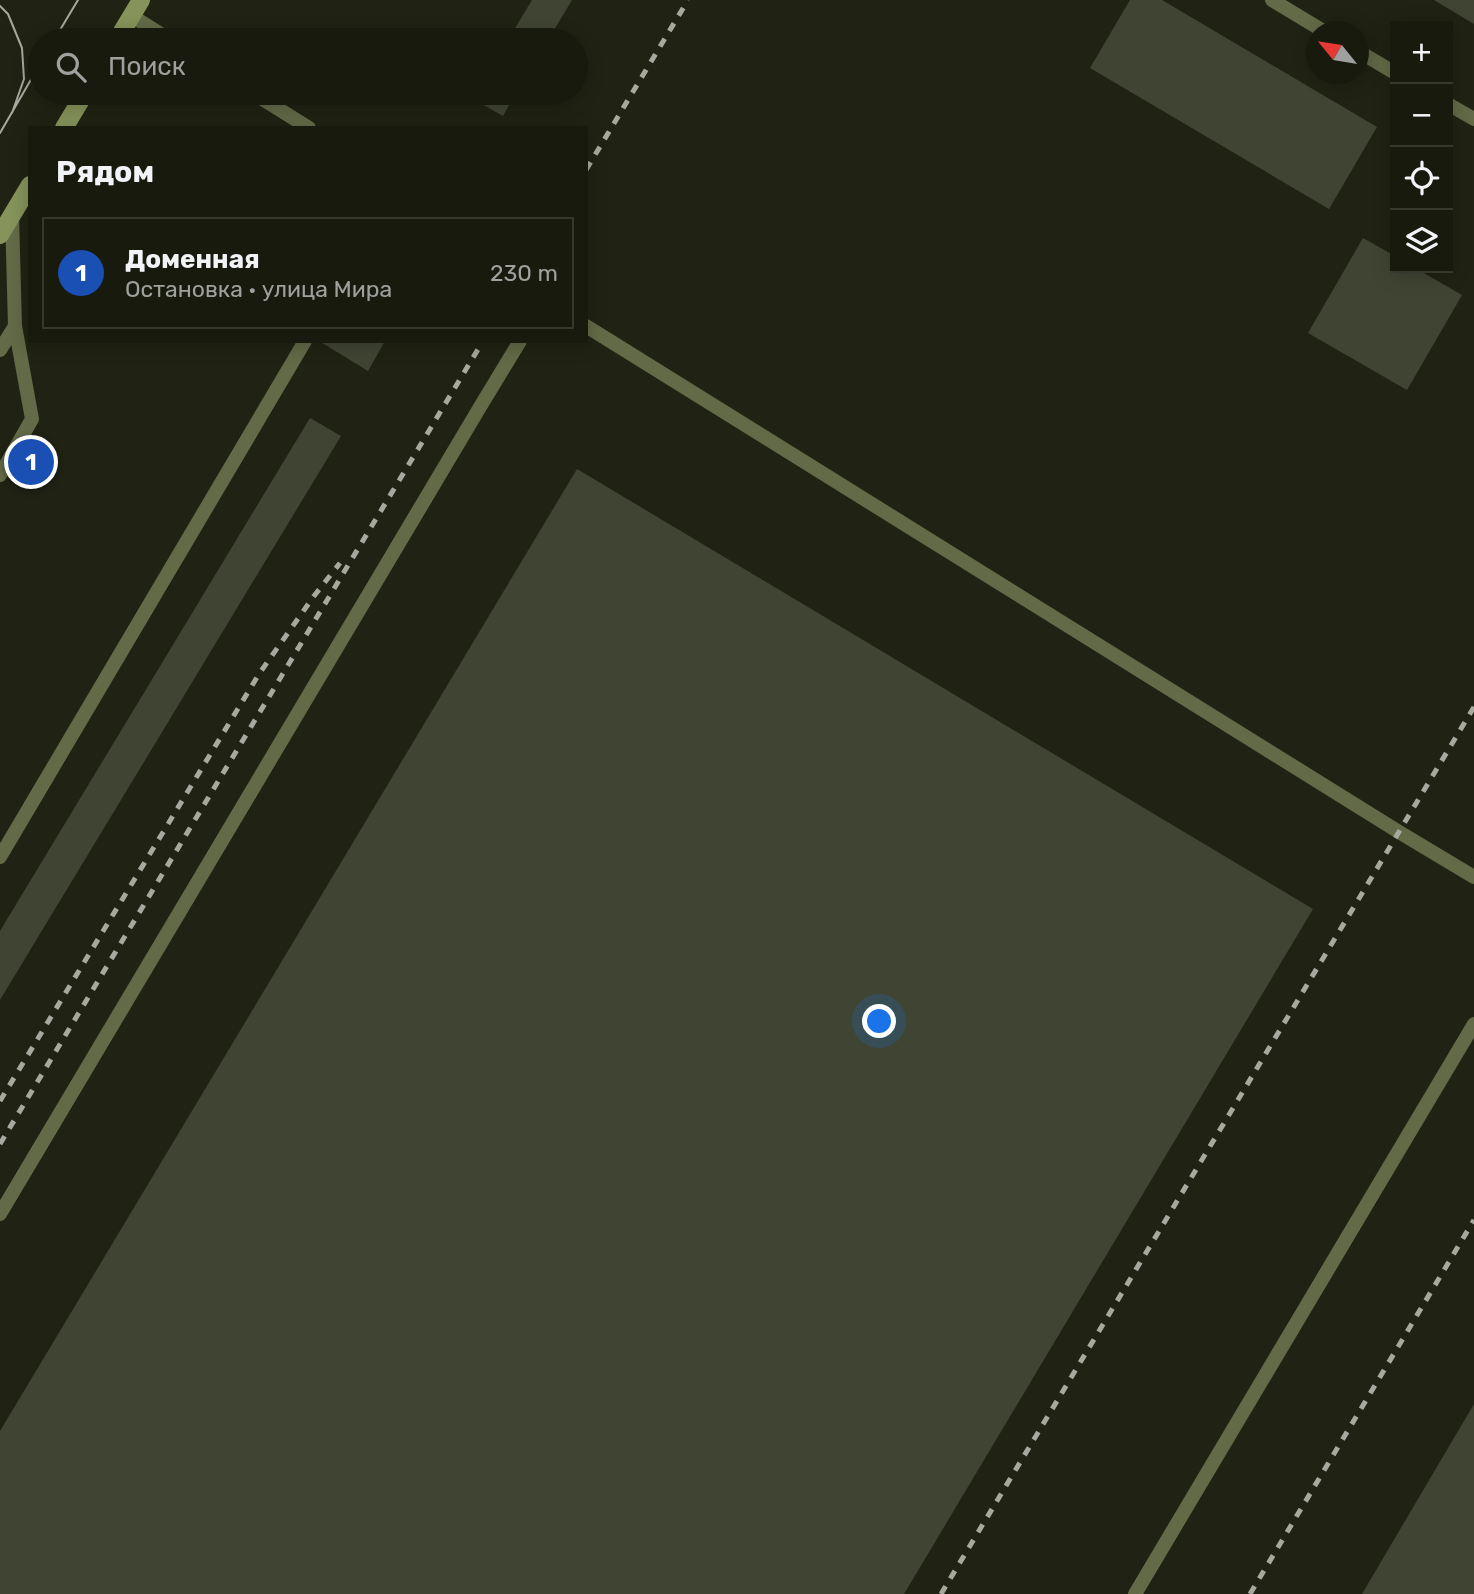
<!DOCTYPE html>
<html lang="ru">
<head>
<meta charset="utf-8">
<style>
  body { margin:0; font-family:Rubik,sans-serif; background:#212317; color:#f1f3f6 }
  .controls { position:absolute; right:21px; top:21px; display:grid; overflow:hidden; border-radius:0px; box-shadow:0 4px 18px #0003 }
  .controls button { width:63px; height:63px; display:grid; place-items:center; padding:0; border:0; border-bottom:2px solid #36382e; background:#181a0e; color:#f1f3f6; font:35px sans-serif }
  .compass { position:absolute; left:1306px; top:21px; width:63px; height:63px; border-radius:50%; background:#181a0e; box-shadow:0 4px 18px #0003; rotate:300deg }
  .you { position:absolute; left:880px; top:1022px; width:24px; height:24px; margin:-18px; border:5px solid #fff; border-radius:50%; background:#1a73e8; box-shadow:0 0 0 10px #1a73e833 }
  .badge { display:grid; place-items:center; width:46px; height:46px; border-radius:50%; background:#b45309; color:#fff; font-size:23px; font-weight:700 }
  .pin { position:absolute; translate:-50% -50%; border:4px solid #fff; box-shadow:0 2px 7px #0006 }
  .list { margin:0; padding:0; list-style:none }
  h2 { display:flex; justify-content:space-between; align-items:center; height:91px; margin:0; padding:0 28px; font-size:30px }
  h2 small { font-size:23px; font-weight:400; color:#9fa19e }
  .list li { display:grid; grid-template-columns:46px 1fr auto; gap:21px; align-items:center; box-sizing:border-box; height:112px; margin:0 14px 14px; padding:0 14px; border:2px solid #36382e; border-radius:0px }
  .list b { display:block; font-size:26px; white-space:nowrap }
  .list p { margin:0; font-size:23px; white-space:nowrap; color:#9fa19e }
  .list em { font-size:23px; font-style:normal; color:#9fa19e }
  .icon { flex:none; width:38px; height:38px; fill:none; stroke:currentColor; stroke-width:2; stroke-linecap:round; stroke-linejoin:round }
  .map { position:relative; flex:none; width:1474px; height:1594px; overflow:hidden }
  .search { position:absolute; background:#181a0e; box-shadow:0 4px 18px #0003; left:28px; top:28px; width:560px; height:77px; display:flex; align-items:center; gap:18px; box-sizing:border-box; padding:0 24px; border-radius:38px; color:#9fa19e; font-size:26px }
  .panel { position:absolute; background:#181a0e; box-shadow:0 4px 18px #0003; left:28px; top:126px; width:560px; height:217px; border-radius:0px }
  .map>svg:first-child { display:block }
</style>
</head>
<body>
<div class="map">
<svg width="1474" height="1594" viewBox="0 0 1474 1594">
  <rect width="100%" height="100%" fill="#202313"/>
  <path fill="#404533" d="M532,0H572L548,40H508Z
    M1130,0H1162L1377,127L1329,209L1090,68Z
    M1434,0H1474V24Z
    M477,93H516L503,116L473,99Z
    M1363,238L1395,256V268H1415L1462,295L1407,390L1308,333Z
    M319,341H385L368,371Z
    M310,418L341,436L0,1000V931Z
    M577,469L1313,909L904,1594H0V1431Z
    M1474,1404V1594H1362Z"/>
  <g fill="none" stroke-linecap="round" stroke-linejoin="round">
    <path stroke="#626a47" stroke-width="14" d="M1272,0L1325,32
      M132,16L170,40
      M1358,51L1395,73
      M253,93L309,128
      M1448,104L1474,119
      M586,326L1399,832L1474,877
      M0,350L15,326
      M0,475L32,419L15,326L12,215
      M0,857L305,341
      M0,1214L480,407L520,341
      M1135,1594L1474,1024"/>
    <path stroke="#86935a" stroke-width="18" d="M117,40L141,0
      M64,128L85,93
      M0,235L30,185"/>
    <path stroke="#a6a99d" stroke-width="2" d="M0,6L8,14L22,48L24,79L12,113
      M54,40L78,0
      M0,133L40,64"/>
    <path stroke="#a6a99d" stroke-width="5" stroke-dasharray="9 9" stroke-linecap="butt" d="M586,170L688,0
      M0,1101L259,674L314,596L340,563
      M0,1144L483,341
      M941,1594L1474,707
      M1250,1594L1474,1220"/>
  </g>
</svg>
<div class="controls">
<button>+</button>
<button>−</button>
<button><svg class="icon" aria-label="locate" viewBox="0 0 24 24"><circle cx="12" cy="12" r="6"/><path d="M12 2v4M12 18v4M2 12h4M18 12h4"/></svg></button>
<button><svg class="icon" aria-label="layers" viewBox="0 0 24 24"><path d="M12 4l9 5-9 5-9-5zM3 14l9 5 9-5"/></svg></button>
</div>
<svg class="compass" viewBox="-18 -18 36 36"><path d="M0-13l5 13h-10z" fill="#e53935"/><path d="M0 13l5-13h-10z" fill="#9fa19e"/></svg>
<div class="you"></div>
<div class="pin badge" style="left:31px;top:462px;background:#1a4fb4">1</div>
<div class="search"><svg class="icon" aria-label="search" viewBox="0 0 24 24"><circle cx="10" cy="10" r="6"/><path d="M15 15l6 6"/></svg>Поиск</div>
<section class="panel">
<h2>Рядом<small></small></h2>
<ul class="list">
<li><span class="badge" style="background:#1a4fb4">1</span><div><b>Доменная</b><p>Остановка · улица Мира</p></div><em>230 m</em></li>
</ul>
</section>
</div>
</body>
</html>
